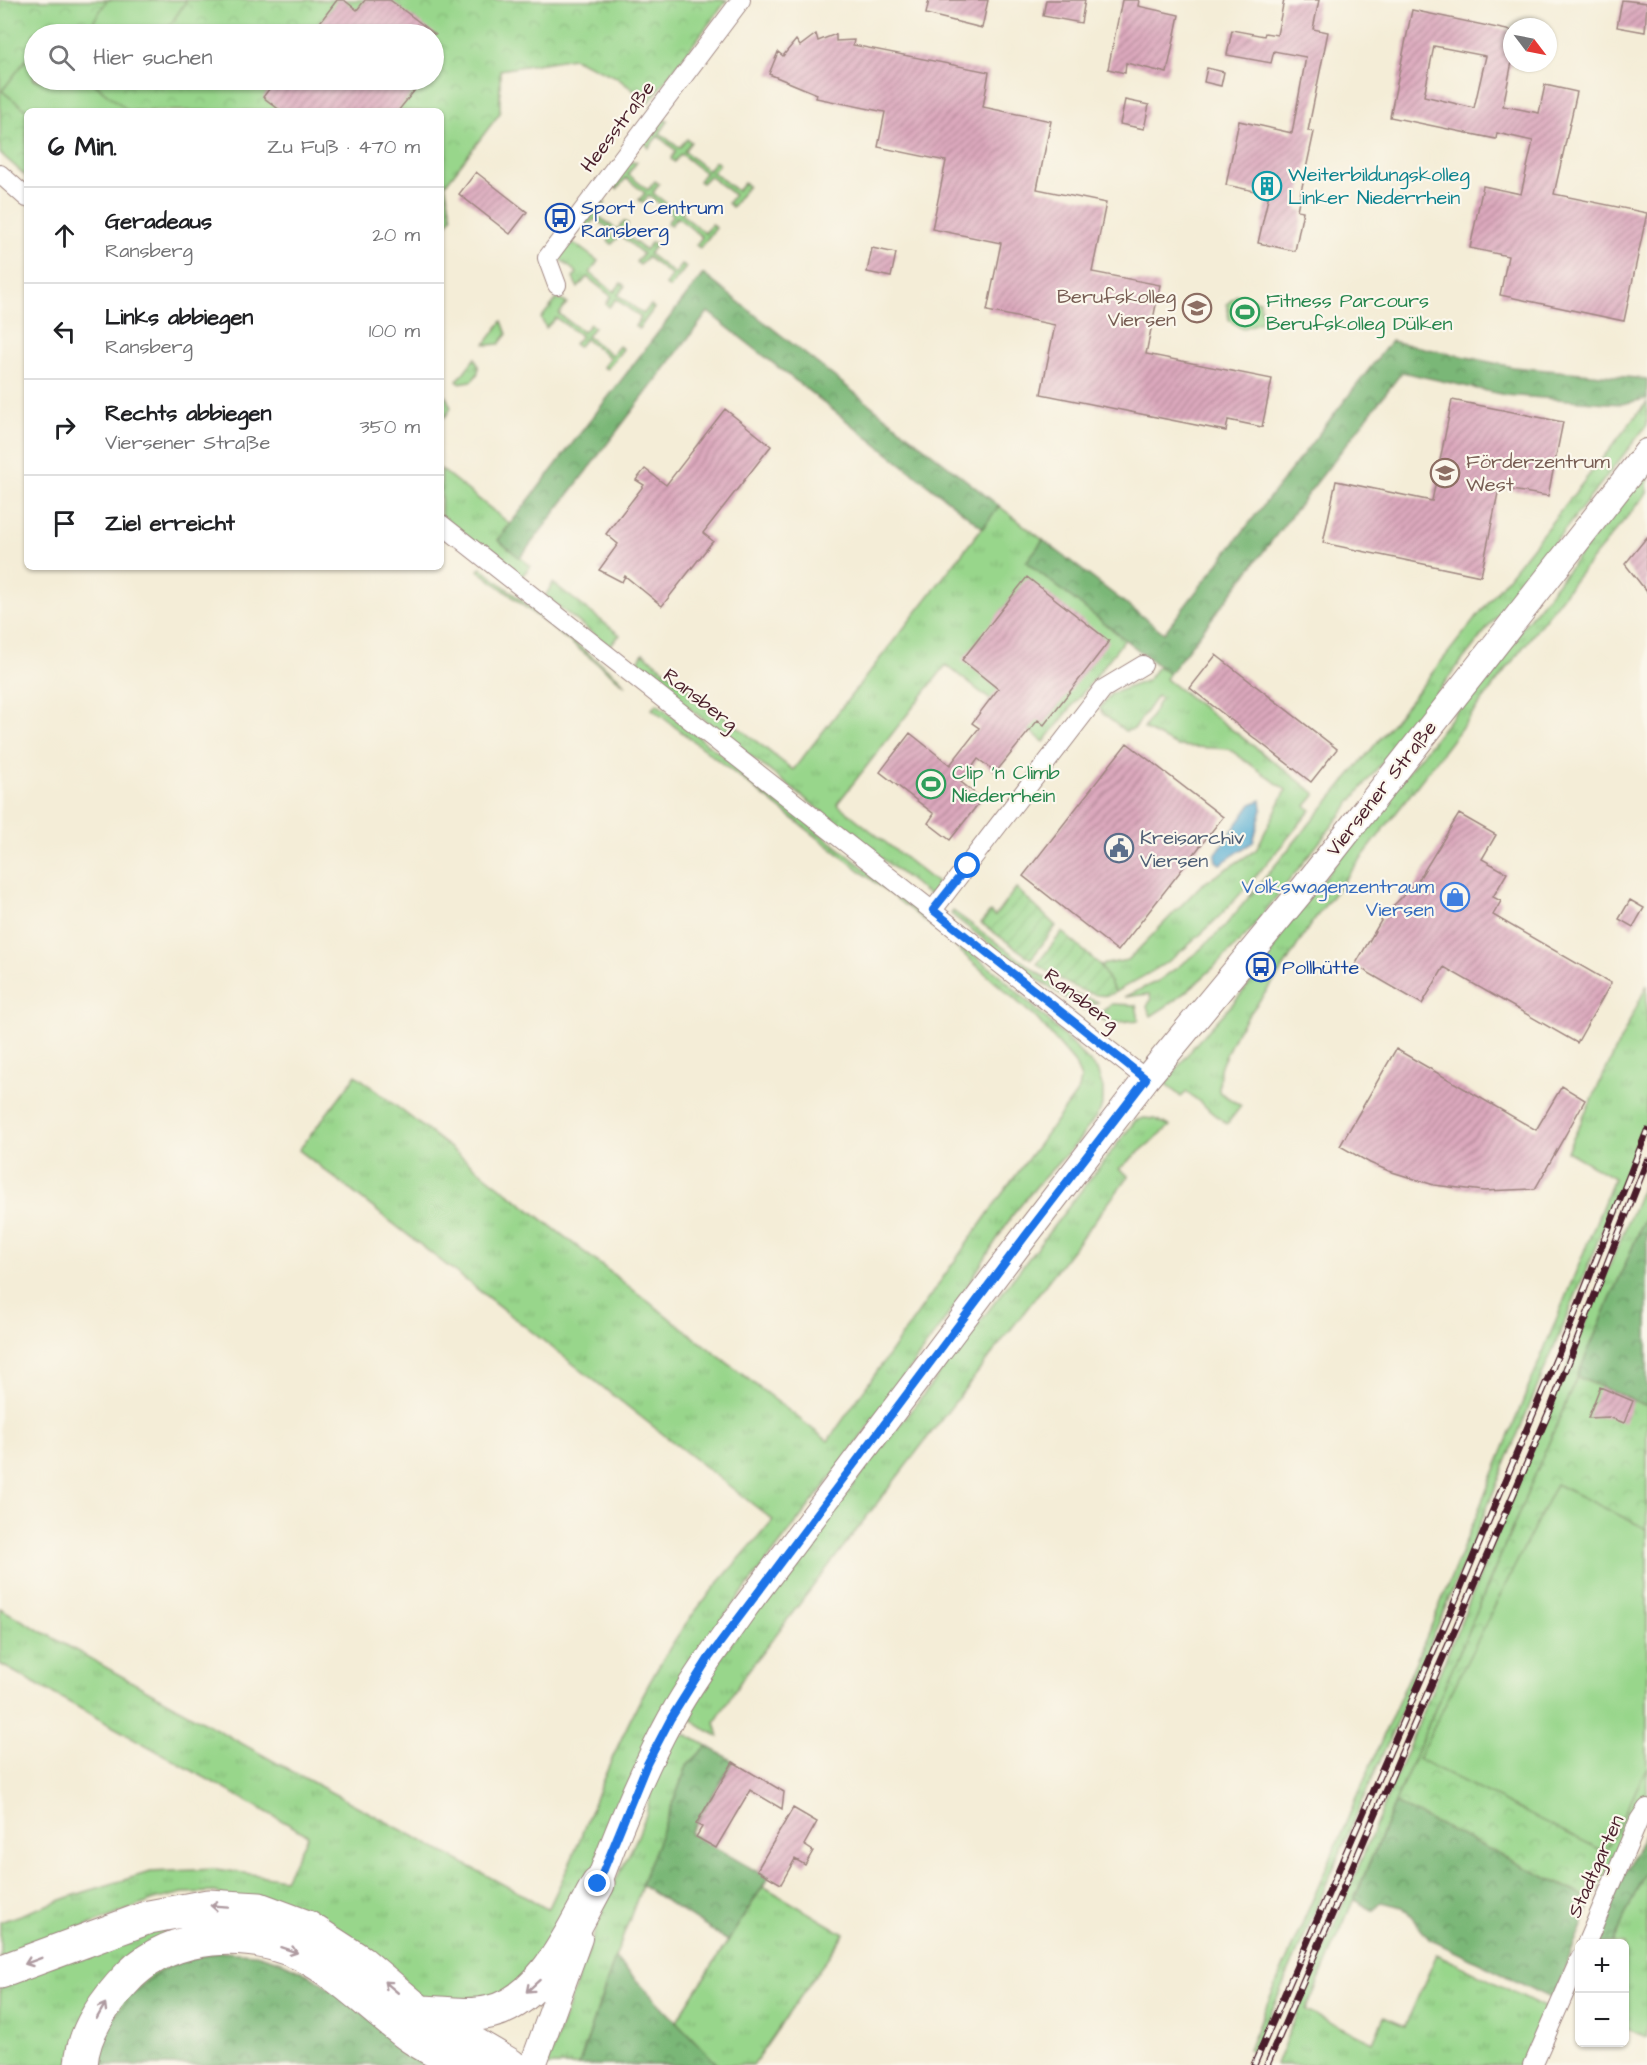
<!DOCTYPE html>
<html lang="de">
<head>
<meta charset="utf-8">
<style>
  body { margin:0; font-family:"Architects Daughter",sans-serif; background:#f2f2f2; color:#202124 }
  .controls { position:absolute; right:18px; bottom:18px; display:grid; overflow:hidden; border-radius:9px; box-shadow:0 2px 4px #0004 }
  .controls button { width:54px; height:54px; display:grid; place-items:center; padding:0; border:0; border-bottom:2px solid #e0e0e0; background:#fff; color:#202124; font:30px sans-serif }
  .compass { position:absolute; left:1503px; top:18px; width:54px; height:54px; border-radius:50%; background:#fff; box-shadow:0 2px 4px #0004; rotate:122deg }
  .stop { position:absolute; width:18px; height:18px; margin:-14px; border:4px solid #1a73e8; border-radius:50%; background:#fff }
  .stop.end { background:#1a73e8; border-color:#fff; box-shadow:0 2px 6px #0008 }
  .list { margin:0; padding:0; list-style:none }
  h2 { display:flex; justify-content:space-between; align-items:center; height:78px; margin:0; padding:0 24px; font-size:26px }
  h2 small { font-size:20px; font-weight:400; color:#757577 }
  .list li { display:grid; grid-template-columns:39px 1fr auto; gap:18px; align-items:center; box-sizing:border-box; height:96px; padding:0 24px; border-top:2px solid #e0e0e0 }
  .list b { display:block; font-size:22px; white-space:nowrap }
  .list p { margin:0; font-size:20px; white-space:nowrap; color:#757577 }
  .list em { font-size:20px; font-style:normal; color:#757577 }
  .icon { flex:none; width:33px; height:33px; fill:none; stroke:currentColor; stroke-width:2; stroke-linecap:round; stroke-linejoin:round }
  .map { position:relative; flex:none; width:1647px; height:2065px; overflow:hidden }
  .search { position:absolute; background:#fff; box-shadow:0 2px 4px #0004; left:24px; top:24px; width:420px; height:66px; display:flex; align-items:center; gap:15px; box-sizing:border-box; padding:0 21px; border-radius:33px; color:#757577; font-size:22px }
  .panel { position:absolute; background:#fff; box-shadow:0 2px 4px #0004; left:24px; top:108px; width:420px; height:462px; border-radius:9px }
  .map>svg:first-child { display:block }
</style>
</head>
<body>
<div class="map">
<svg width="1647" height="2065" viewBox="0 0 1647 2065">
  <defs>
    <pattern id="grass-tufts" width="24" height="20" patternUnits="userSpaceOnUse" patternTransform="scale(1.5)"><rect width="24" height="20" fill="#98d68b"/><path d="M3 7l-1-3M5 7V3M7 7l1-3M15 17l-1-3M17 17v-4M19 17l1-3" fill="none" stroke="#84b778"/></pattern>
    <pattern id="forest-crowns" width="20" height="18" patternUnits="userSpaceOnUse" patternTransform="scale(1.5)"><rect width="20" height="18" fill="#7ab777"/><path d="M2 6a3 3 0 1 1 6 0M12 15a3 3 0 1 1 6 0" fill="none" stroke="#669462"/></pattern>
    <pattern id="park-crowns" width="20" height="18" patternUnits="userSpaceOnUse" patternTransform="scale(1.5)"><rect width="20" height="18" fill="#98d68b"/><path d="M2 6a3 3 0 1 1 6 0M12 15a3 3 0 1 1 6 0" fill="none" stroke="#84b778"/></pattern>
    <pattern id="garden-furrows" width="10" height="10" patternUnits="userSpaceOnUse" patternTransform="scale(1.5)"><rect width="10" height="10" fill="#98d68b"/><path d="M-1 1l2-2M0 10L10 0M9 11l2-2" fill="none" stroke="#84b778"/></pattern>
    <pattern id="building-hatch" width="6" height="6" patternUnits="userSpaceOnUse" patternTransform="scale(1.5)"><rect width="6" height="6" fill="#dca9bd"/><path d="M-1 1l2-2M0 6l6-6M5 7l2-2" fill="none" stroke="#b4899a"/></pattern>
  </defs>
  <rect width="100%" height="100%" fill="#fbf7ec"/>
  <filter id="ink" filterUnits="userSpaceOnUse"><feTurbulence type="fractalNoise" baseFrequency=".0167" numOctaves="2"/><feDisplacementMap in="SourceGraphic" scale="12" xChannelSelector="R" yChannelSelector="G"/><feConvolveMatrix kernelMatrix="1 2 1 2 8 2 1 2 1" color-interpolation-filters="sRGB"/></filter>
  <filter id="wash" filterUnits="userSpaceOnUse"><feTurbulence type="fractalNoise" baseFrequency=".008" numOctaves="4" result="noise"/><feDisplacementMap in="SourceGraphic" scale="24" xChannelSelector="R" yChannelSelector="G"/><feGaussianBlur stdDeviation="1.35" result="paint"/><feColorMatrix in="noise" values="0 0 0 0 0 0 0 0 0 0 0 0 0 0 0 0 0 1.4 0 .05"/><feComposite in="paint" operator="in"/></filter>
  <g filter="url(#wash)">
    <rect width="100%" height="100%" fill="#f4edd7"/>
    <path fill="url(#grass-tufts)" stroke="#717a5b" stroke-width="1.5" d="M663,119L668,121L660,133L679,148L687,139L691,142L684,151L708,170L715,161L719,164L713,172L737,191L744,183L748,186L732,207L728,203L734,195L709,176L702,183L699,181L705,173L681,154L674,162L671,159L676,151L658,136L648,148L644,140L658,121Z
      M626,162H637L628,174L648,190L655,181L659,184L653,193L676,211L683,203L687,205L681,214L705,233L712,224L716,228L700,248L696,245L702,237L677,217L671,225L667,223L673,215L649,195L643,203L639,200L645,193L626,178L617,189L611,181Z
      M605,203L597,215L617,230L624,221L628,224L622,232L645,250L652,242L656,245L649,254L675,274L682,265L686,267L670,288L666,285L672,276L647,257L640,265L636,262L643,254L620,235L612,244L608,241L615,233L595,219L585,228L581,220L594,204Z
      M575,244L598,261L590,273L614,292L621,283L625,286L618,295L643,314L651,305L654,308L639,329L635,326L641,318L616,299L609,307L606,304L611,296L587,277L578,288L573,278L577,273L555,255L563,245Z
      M557,299L567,303L559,314L583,332L590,324L594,327L587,336L612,355L619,346L623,349L607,369L603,367L610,358L585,339L578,347L574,344L581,336L556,318L546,328L541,318Z
      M502,321L507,334L499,344L487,345L485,344Z
      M475,358C480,368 480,374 471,381L459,383L457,381Z
      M446,396L451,408L446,416L441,419V402Z
      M1647,402V425L1248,933C1218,964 1188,994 1151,1016L1147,1007L1151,999L1149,994L1124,997L1158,981L1193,956L1224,927L1379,740Z
      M441,469L510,524L498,540L531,566L520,578L441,515Z
      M1647,470V493L1578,576L1310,925L1282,970L1237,1031L1220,1068L1219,1092L1241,1106L1227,1124L1187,1092L1181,1097L1166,1084C1178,1068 1189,1050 1203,1036C1237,1000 1262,974 1284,929Z
      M999,506L1043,540L1027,562L1125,639L1044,742L946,665L837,804L938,884L930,896L639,669L637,664L643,653L793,770Z
      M481,568L619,678L626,686L478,570Z
      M553,583L620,635L609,646L545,596Z
      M1159,665L1169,674L1166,679L1316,794L1306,806L1311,810C1268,861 1227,916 1174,957C1156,971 1134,981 1115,992L1100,965L1128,960L1201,885L1256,850L1286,790L1229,749L1177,746L1144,729L1161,698L1157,696L1134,729L1125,731L1103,714L1100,708L1111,694L1148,680Z
      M657,704L998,974L1048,1020L1097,1070L1103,1088V1101L1100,1111L1076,1144L1040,1182L1011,1217L956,1304L843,1462L723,1618L568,1922L512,1994L431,2002L216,1892L183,1893L154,1900L0,1959V1922L75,1895L150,1872L216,1869L285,1879L308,1835L0,1664V1608L284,1767L527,1897L548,1910C559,1886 572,1861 581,1836C605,1771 632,1709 668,1651C695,1605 739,1561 773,1520L299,1150L356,1075L828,1441L999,1198L1079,1090L1081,1078L1074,1062L1037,1019L934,928L652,709Z
      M953,911L1051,982L1070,992L1098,1002L1084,1010L1022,969L951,914Z
      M1647,985V1118L1585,1273L1422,1663L1254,2052L1248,2049L1432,1624L1614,1178L1567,1151Z
      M1112,1004L1136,1005L1139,1020L1109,1023L1096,1016Z
      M1144,1118L1155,1119L1170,1126L1119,1169L1129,1176L744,1676L715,1722L719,1737L699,1726L686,1714L694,1691L1135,1121Z
      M1647,1176V1213L1306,2011L1373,2042L1384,2017L1405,2026L1437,1954L1548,2009L1523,2065H1277L1276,2064Z
      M687,1735L707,1746L687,1766L615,1958L579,2065H547L608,1896L637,1838L646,1815L651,1791L669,1744L676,1736Z
      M1647,1867V2037L1625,2028L1624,1944L1613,1943Z
      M763,1886L844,1934L753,2065H718L676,2022Z
      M219,1911L243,1932L73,2065H0V1980Z"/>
    <path fill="url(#forest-crowns)" stroke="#626b51" stroke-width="1.5" d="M703,274L999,506L983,528L708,312L520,558L498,540Z
      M1391,341L1513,367L1647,379V399L1621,404L1505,395L1402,372L1169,674L1026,562L1043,540L1164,633Z
      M1647,1213V1406L1577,1377Z
      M707,1746L733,1761L690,1833L768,1878L728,1941L641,1885L687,1766Z
      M1395,1803L1592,1900L1553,1999L1429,1939L1403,1907L1381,1902L1374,1911L1354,1900Z
      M1647,1830V1867L1613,1943L1595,1944L1621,1880Z
      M221,1952L256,1954L282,1962L315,1978L407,2046L426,2065H97C99,2055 101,2044 105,2034C109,2021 120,2009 128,1999C157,1967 180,1960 221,1952Z
      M615,1958L718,2065H579Z"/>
    <path fill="url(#park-crowns)" stroke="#717a5b" stroke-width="1.5" fill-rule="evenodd" d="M0,0H727L649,102L616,77L573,58L500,70V113L445,185L452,217L441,232V111H27V177L0,153ZM34,34H434V80H34Z
      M1577,1377L1647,1406V1796L1592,1900L1395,1803Z"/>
    <path fill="url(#garden-furrows)" stroke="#717a5b" stroke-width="1.5" d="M1016,888L1056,926L1031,959L981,923L990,912L995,916Z
      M1062,932L1100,965L1115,992C1098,1006 1052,975 1037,964Z"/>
    <path fill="#98d68b" stroke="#717a5b" stroke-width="1.5" d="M107,0H187L164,34H112L93,22Z
      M34,49V80H89L129,111H28L2,91Z
      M1237,295L1260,301L1263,321L1242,329L1229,320L1227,304Z
      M1556,1484L1647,1529V1768L1605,1852L1418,1759Z"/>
    <path fill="#53acd1" stroke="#4e667e" stroke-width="1.5" d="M1261,800L1262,809L1253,842L1220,864L1216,861L1215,855L1251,804Z"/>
    <g id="blocks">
      <path fill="url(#building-hatch)" fill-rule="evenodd" d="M337,0H344L357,10L365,0H390L435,34H311Z
        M929,0H988L982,28L926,14Z
        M1046,0H1085L1081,23L1043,16Z
        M1122,0H1139L1138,6L1179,15L1167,73L1126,63L1125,73L1108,69Z
        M1284,0H1319L1313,29L1328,32L1308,131L1314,132L1297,210L1303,211L1295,251L1258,243L1269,194L1226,185L1239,121L1292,133L1306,57L1274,51L1271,63L1227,55L1232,30L1264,36L1265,33L1277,35Z
        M1622,0L1647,3L1645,32L1617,27Z
        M1412,10L1512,31V62L1503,106L1539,113L1545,85L1577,92L1554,194L1647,213L1624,321L1500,295L1508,256L1470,248L1483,186L1521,194L1533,141L1497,133L1496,139L1390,117ZM1434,46L1486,56L1474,108L1424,96Z
        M816,34L818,41L836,34V41L854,40L853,45L989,72L983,107L1051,121L1037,189L1106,203L1092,272L1160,285L1146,354L1272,379L1262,427L1228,420L1226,431L1041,394L1055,325L987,311L1001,243L932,229L946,161L878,147L885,112L816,98L817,94L769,74L778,52L783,56L796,40L800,46Z
        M1207,68L1224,72L1221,86L1204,82Z
        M276,80H423L398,111H281L263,97Z
        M1125,100L1149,105L1144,129L1120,124Z
        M476,172L527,212L510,234L459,194Z
        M872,248L896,253L891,277L867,272Z
        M1452,400L1563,422L1548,496L1499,488L1481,576L1323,543L1336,481L1432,501Z
        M725,409L771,446L703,533L713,541L662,606L625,576L622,582L599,570L618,544L606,534L644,485L636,480L645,469L666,485Z
        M1647,537V592L1625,564Z
        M1027,577L1109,641L1044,725L1038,720L996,772L978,759L961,782L982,799L950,840L928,823L934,814L880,772L910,733L950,765L979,728L972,723L998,689L962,660Z
        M1216,655L1337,749L1311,782L1190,688Z
        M1127,743L1223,817L1118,951L1023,876Z
        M1459,814L1496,835L1482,859L1507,873L1493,897L1501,901L1493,915L1611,983L1577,1043L1444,967L1422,1004L1355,965L1382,919L1394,905L1412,887L1413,889Z
        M1630,900L1644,908L1633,927L1619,919Z
        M1396,1049L1536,1130L1562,1086L1585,1100L1535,1189L1484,1191L1434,1185L1389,1171L1370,1163L1340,1146Z
        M1600,1387L1633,1401L1624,1423L1609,1417L1588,1418Z
        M733,1762L784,1792L782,1809L750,1790L716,1848L696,1837L702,1827L696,1824Z
        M793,1808L817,1822L804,1845L813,1851L805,1865L795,1859L781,1884L757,1870Z"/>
    </g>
  </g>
  <g filter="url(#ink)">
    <use href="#blocks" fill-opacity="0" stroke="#9f8681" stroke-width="1.5"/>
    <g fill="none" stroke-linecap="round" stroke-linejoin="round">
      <g stroke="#9f8681" stroke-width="20">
        <path id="street" d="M0,174L27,198
          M557,285L547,258L741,0
          M441,524L1146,1079
          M933,910L1103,689L1143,665
          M1586,1944L1639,1820L1647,1808
          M1533,2065L1580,1958"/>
      </g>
      <g stroke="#9f8681" stroke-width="28">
        <path id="secondary" d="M592,1901C614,1840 639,1777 670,1720C692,1680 720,1643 746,1606L1026,1235L1146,1079L1299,894L1647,452
          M533,2065L579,1938"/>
      </g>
      <g stroke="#9f8681" stroke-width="35">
        <path id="highway" d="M0,1972L149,1917L208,1906L259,1909L307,1927L361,1962L420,2012L510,2065
          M425,2012C445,2013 469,2017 490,2012C544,2000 573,1928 598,1884
          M81,2065C83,2030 107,1999 130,1975C174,1932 247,1929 301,1954C338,1972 376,2011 410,2036C426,2047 445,2056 462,2065"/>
      </g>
      <use href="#street" stroke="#fff" stroke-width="18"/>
      <use href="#secondary" stroke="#fff" stroke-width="26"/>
      <use href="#highway" stroke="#fff" stroke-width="33"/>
      <g stroke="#4a1f2b" stroke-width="7">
        <path id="rail" d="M1254,2065L1455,1601L1572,1321L1647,1131
          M1267,2065L1552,1405L1647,1161"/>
      </g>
      <use href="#rail" stroke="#fbf7ec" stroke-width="4.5" stroke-dasharray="14" stroke-linecap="butt"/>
    </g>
    <defs><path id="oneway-shaft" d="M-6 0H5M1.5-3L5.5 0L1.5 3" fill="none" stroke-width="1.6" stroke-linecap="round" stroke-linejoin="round" transform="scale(1.5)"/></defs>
    <g stroke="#ae9aa0">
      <use href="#oneway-shaft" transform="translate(219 1906) rotate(-176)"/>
      <use href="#oneway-shaft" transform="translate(289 1950) rotate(18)"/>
      <use href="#oneway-shaft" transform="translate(33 1961) rotate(159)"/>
      <use href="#oneway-shaft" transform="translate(533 1986) rotate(138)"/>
      <use href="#oneway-shaft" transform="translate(391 1987) rotate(-140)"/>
      <use href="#oneway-shaft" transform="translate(101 2011) rotate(-60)"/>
    </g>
  </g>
  <g fill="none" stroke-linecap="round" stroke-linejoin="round" filter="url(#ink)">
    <path stroke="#1a73e8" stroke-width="8" d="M598,1884L647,1764L671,1718L708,1659L1026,1235L1146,1079L933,910L968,866"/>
  </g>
  <defs>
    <g id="building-ring" transform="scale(1.5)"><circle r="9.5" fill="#fbf7ec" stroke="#0f9aa8" stroke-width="1.5"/><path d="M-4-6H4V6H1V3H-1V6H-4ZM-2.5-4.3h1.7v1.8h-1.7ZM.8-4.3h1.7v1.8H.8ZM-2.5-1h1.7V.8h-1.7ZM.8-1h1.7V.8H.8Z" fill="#0f9aa8"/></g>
    <g id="bus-ring" transform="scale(1.5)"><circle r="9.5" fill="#fbf7ec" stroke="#1a4fb4" stroke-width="1.5"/><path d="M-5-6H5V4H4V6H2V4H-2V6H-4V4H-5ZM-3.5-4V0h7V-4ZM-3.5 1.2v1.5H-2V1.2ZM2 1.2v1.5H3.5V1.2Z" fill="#1a4fb4"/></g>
    <g id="school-ring" transform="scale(1.5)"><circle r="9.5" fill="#fbf7ec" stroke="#8d6e63" stroke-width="1.5"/><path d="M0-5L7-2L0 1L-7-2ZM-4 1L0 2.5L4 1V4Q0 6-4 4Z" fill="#8d6e63"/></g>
    <g id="stadium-ring" transform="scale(1.5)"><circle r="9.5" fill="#fbf7ec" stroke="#2e9e5b" stroke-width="1.5"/><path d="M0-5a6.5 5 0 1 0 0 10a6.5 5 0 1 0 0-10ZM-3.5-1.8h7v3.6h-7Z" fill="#2e9e5b"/></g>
    <g id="civic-ring" transform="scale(1.5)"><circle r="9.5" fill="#fbf7ec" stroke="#5c6f8a" stroke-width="1.5"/><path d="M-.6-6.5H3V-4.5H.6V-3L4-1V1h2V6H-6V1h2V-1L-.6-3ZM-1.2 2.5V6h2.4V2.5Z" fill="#5c6f8a"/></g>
    <g id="shop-ring" transform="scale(1.5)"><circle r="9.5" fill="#fbf7ec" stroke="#3f7fe0" stroke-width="1.5"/><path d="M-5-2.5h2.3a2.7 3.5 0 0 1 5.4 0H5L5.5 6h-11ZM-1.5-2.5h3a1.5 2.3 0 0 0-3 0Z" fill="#3f7fe0"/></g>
  </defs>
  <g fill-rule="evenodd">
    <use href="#building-ring" x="1267" y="186"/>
    <use href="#bus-ring" x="560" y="218"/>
    <use href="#school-ring" x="1197" y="308"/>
    <use href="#stadium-ring" x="1245" y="312"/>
    <use href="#school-ring" x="1445" y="473"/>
    <use href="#stadium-ring" x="931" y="784"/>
    <use href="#civic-ring" x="1119" y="848"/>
    <use href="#shop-ring" x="1455" y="897"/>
    <use href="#bus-ring" x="1261" y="967"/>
  </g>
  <g text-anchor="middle" stroke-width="4.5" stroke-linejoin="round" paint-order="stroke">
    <g font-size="20" fill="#4a1f2b" stroke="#fbf7ec">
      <text transform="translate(617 126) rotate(-53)" y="7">Heesstraße</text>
      <text transform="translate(701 699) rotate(38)" y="7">Ransberg</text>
      <text transform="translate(1381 788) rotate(-52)" y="7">Viersener Straße</text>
      <text transform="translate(1082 999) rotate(38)" y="7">Ransberg</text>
      <text transform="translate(1595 1866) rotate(-66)" y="7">Stadtgarten</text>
    </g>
    <g font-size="20" fill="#0d838f" stroke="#fbf7ec" text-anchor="start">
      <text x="1288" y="181">Weiterbildungskolleg<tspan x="1288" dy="23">Linker Niederrhein</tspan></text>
    </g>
    <g font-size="20" fill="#164399" stroke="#fbf7ec" text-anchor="start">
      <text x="581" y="214">Sport Centrum<tspan x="581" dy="23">Ransberg</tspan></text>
      <text x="1282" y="974">Pollhütte</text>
    </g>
    <g font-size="20" fill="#785e54" stroke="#fbf7ec" text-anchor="end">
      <text x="1176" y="303">Berufskolleg<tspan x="1176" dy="23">Viersen</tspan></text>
      <text x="1466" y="468" text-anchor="start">Förderzentrum<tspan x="1466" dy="23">West</tspan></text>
    </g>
    <g font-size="20" fill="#27864d" stroke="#fbf7ec" text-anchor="start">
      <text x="1266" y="307">Fitness Parcours<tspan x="1266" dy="23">Berufskolleg Dülken</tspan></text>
      <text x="952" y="779">Clip 'n Climb<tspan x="952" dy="23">Niederrhein</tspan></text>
    </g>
    <g font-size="20" fill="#4e5e75" stroke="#fbf7ec" text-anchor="start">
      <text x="1140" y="844">Kreisarchiv<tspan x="1140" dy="23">Viersen</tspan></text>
    </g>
    <g font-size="20" fill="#366cbe" stroke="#fbf7ec" text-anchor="end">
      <text x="1434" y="893">Volkswagenzentraum<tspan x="1434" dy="23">Viersen</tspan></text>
    </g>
  </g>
</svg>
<div class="controls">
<button>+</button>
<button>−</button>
</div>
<svg class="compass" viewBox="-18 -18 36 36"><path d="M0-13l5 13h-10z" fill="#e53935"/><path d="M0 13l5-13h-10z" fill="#757577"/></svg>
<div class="stop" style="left:968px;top:866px"></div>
<div class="stop end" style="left:598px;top:1884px"></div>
<div class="search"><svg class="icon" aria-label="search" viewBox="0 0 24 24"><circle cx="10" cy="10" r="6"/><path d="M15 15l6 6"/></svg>Hier suchen</div>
<section class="panel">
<h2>6 Min.<small>Zu Fuß · 470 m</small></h2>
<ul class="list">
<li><svg class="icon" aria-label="ahead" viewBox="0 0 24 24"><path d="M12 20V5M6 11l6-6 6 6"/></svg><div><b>Geradeaus</b><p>Ransberg</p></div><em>20 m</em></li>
<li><svg class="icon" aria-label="left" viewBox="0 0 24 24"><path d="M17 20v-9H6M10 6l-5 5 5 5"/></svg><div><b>Links abbiegen</b><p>Ransberg</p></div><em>100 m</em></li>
<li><svg class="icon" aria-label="right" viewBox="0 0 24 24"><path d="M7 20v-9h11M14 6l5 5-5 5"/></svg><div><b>Rechts abbiegen</b><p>Viersener Straße</p></div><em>350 m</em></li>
<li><svg class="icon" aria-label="arrive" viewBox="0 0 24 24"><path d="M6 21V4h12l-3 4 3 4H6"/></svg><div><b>Ziel erreicht</b></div></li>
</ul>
</section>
</div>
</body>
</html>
